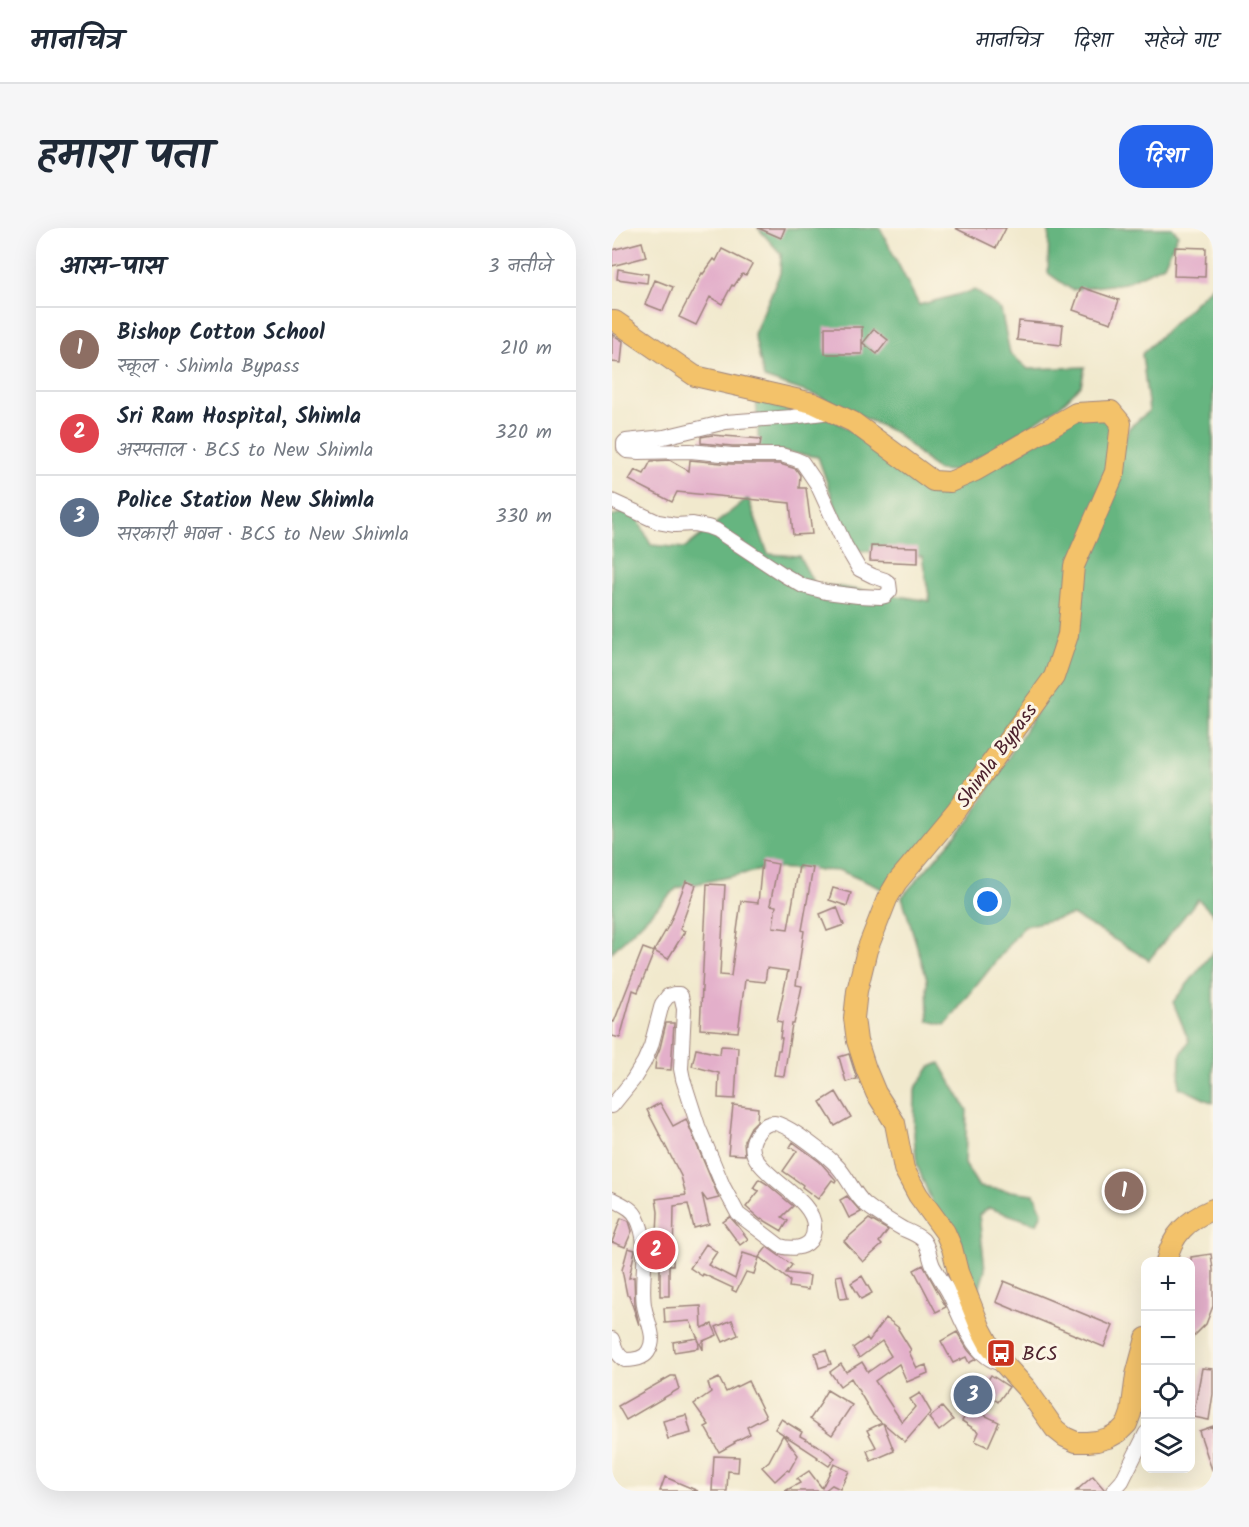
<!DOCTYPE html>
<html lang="hi">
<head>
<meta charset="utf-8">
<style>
  body { margin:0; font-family:Kalam,"Playpen Sans Deva",sans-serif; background:#f6f6f7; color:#1f2937 }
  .controls { position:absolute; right:18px; bottom:18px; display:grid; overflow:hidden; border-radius:12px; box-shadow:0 6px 24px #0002 }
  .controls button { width:54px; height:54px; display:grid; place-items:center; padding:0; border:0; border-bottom:2px solid #e0e1e3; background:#fff; color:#1f2937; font:30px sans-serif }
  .you { position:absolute; left:376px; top:674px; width:21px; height:21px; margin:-15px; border:4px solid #fff; border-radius:50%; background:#1a73e8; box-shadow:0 0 0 9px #1a73e833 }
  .badge { display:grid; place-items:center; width:39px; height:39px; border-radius:50%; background:#2563eb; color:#fff; font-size:20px; font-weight:700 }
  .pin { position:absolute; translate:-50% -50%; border:3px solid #fff; box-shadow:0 2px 6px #0006 }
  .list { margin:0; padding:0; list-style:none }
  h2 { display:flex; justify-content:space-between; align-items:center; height:78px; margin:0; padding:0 24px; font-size:26px }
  h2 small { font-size:20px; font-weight:400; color:#747a83 }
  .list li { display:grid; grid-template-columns:39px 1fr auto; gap:18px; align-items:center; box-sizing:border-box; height:84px; padding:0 24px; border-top:2px solid #e0e1e3 }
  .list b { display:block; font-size:22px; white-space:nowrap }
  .list p { margin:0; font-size:20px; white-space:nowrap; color:#747a83 }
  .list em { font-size:20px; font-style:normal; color:#747a83 }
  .icon { flex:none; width:33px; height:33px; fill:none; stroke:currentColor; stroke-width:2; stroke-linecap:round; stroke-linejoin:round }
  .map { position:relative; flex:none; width:601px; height:1263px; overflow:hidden; border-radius:24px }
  header { display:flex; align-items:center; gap:36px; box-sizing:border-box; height:84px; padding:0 30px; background:#fff; border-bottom:2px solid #e0e1e3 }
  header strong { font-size:28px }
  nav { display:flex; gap:33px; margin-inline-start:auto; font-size:21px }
  .intro { display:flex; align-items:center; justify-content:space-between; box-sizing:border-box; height:144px; padding:0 36px }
  h1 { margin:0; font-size:42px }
  .button { padding:15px 27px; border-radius:24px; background:#2563eb; color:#fff; font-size:21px; font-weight:700 }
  main { display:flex; gap:36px; padding:0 36px }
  aside { flex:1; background:#fff; border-radius:24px; box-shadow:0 6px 24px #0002 }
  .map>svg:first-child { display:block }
</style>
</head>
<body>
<header>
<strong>मानचित्र</strong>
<nav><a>मानचित्र</a><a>दिशा</a><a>सहेजे गए</a></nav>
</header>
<div class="intro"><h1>हमारा पता</h1><a class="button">दिशा</a></div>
<main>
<aside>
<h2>आस-पास<small>3 नतीजे</small></h2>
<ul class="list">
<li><span class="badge" style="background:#8d6e63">1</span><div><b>Bishop Cotton School</b><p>स्कूल · Shimla Bypass</p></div><em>210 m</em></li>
<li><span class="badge" style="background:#e0444e">2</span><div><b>Sri Ram Hospital, Shimla</b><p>अस्पताल · BCS to New Shimla</p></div><em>320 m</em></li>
<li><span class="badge" style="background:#5c6f8a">3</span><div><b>Police Station New Shimla</b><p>सरकारी भवन · BCS to New Shimla</p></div><em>330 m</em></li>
</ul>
</aside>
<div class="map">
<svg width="601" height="1263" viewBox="0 0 601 1263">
  <rect width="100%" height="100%" fill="#fcf5e5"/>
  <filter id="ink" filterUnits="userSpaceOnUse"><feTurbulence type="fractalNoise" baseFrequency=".0167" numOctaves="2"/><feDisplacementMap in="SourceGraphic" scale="12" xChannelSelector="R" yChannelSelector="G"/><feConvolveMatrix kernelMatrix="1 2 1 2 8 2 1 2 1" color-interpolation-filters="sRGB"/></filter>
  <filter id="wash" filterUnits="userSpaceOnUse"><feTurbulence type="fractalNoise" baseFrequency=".008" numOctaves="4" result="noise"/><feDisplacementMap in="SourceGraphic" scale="24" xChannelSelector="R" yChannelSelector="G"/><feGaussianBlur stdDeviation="1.35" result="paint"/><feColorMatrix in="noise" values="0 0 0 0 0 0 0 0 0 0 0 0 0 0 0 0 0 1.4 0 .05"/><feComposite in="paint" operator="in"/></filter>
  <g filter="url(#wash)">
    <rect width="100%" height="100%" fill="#f1e9cd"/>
    <path fill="#66b580" stroke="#586a56" stroke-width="1.5" d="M146,0H268L307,77L363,62L389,82L398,125L416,141L473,139L469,157L449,177L397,212L341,243L325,242L284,205L206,168L152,150L142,106L168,45L169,26Z
      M437,0H560L566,6L552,37L513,55L460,62L436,45Z
      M601,57V686L586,671L537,732L461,687L412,698L333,797L316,793L315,751L290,669L359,590L445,450L465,338L517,200L537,183L530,126Z
      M144,169L201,178L320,256L466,187L499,186L507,196L439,448L282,666L229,643L158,640L65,660L0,724V288L21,281L39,317L73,320L136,270L156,326L187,328L203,357L222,358L318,373L310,328L239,322L206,229L147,220Z
      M601,724V875L567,859L568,828L577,813L561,774Z
      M328,835L355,882L353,936L367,959L422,966L430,984L425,996L377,980L367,987L373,1042L366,1065L352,1056L323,982L305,937L302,908L303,861L318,839Z"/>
    <g id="blocks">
      <path fill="#e3afca" d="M146,0H173L169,10Z
        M343,0H394L384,20Z
        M30,14L34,29L0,38V22Z
        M563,19L594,20L593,49L562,48Z
        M110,21L140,36L134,47L130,46L122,58L120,57L110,76L98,69L84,97L67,89L90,45L91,46L102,31L104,33Z
        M6,41L36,46L35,55L5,51Z
        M43,52L61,59L51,83L33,76Z
        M469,59L507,72L499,95L461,82Z
        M407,93L451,97L449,117L405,112Z
        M213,99H250V126H213Z
        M262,101L276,112L265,126L251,115Z
        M0,106L11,113L9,135L0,134Z
        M100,207L149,211L148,218H120L89,215V209Z
        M58,232L77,243L78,232L119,236H168L184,241L188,247L187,260H194L200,306L181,307L178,275L65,264L60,274L17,252L23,242L32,246L39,233Z
        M259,318L306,319V335L258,333Z
        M150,633L166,636L158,677L164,678L161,699L176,701L187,638L201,640L190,702L192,703L184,757L190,758L182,796H180L172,848L162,847L166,822H168L170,810H168L170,794L165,793L176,743L155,740L153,754L133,752L126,804L88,801L95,656L113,657L108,747L119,748L129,673L146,675Z
        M74,653L84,657L68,701L73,703L56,731L42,723L58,695Z
        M221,660L239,665L235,678L217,672Z
        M225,679L232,697L215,703L208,686Z
        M31,720L42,724L26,764L21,762L8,810L0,808V793L2,794Z
        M54,795H62L59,842L43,841L44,830L48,820Z
        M109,818L126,819L123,871L106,870L107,845L80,838L84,821L108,826Z
        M237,826L245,851L234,854L227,829Z
        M224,864L239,889L223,898L208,874Z
        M48,875L61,898L74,891L107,970L95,973L90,966L97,996L82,1000L76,976L62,978L61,1037H57V1068H48V1038L46,1037L45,1007L46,984L44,971L74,967L69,948L35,882Z
        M121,877L146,880L145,893L139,899L132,913L133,927L116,926Z
        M181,914L208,934L224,952L223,954L220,952L206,971L190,959L191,957L171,943L185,923L178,919Z
        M147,951L155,956L181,978L170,989L176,993L170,1003L150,991L149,992L134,979L147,963L141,960Z
        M235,968L249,984L237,990L228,972Z
        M118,989L126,998L136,1011L128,1017L111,994Z
        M9,990L17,993L20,1003L13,1019L0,1014Z
        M257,991L276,1002L267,1014L270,1017L251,1034L232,1013Z
        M94,1016L105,1024L96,1037L123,1051L131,1025L147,1030L142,1046L134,1044L124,1064L120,1062L121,1060L91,1046L90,1048L78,1040Z
        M155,1019L180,1037L174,1045L198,1048L196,1062L177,1059L178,1053L147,1029Z
        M16,1020L23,1022L17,1050L22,1049L23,1078L27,1097L17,1067H15L10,1042Z
        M599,1026L601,1042V1078L594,1096L579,1111V1029Z
        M311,1037L334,1079L324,1084L302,1042Z
        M230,1047L236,1070L228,1071L224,1048Z
        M250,1048L260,1065L249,1071L239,1055Z
        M392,1053L501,1098L492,1119L384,1074Z
        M89,1078L90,1100L100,1096L105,1107L91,1113V1122L78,1093L53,1095L52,1080Z
        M274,1090L287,1100L286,1101L299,1122L297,1124L305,1140L314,1137L316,1145L295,1154L287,1136L263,1153L290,1194L303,1179L298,1171L308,1165L319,1184L293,1214L271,1195L282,1223L259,1233L255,1223L264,1219L255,1202L270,1195L261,1187L239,1150L228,1158L218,1144L229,1136L234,1144L250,1134L256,1144L279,1128L270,1113L247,1130L241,1120L255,1110L257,1113Z
        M120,1092L126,1107L111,1114L104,1099Z
        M345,1104L356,1122L364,1131L357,1135L354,1129L341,1135L329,1113Z
        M86,1110L87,1120L62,1124L61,1114Z
        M214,1122L219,1136L207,1140L203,1125Z
        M590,1140L601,1141V1166L597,1192L581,1189Z
        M379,1147L397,1159L386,1174L380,1169L370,1186L387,1194L376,1219L363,1213L367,1204L350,1193Z
        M59,1148H63L67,1161L14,1192L6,1178Z
        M107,1150L114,1164L136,1153L154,1189L135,1199L138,1206L122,1214L123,1215L107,1224L93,1199L97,1197L82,1176L99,1164L96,1155Z
        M215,1162L240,1177L220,1207L198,1191L209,1175L208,1174Z
        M330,1179L341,1192L327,1203L317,1190Z
        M74,1187L79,1205L56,1211L51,1193Z
        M169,1191L190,1204L188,1208L208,1219L223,1230L217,1238L205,1230L206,1229L163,1201Z
        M601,1198V1242H600L587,1203Z
        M171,1207L186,1227L177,1243L175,1242L163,1253L150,1239L157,1233Z
        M102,1228L127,1229L126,1244L116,1243L115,1263H100Z
        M222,1236L237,1243L228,1261L220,1257L212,1263H173L188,1255L185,1251L197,1243L210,1260Z
        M481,1248L492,1261V1263H464Z
        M53,1249L86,1263H48Z"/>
    </g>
  </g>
  <g filter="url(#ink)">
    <use href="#blocks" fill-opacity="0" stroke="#9e847c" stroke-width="1.5"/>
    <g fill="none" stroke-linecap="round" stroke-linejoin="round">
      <g stroke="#9e847c" stroke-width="16">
        <path id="minor" d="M0,273L46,294L63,297L81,296L96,299L104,302L172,347L191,358L214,364L246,368L269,369L273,368L278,363L277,355L273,352L261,348L247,341L233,317L205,256L190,234L183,231L169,227H120L78,223L27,224L15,223L12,220V215L14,213L52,209L114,194L180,189L219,184
          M0,878L21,852L32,834L39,818L50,776L56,768L62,766H67L69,768L72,781L69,841L71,851L86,898L111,958L126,986L168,1018C178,1021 191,1021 198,1013C201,1009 202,1004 202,1000C204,963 116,940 147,903C151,898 155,895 162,895C176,896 216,928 226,939C236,950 242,966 253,976C264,985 279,994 291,1001C298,1004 306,1007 311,1012C317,1019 317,1029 321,1038C326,1047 332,1056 337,1065C349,1089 360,1129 390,1136
          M0,971C9,976 21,980 25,990C39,1017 28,1049 32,1077C34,1092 45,1108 37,1122C33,1131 21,1132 13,1132C5,1127 3,1120 0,1111
          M501,1263L510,1253L534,1205"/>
      </g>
      <g stroke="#9e847c" stroke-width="22">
        <path id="highway" d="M0,93H3L83,148L201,175L241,194L321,253L338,254L363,243L464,185L499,183L509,195L503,244L462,338L456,407L442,449L344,583L285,654L275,671L255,722L245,763L242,790L245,813L254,841L264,865L283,895L292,941L306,967L333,1004L340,1020L346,1044L369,1101L377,1116L392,1136L414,1160L443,1201L453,1209L464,1214H475L485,1213L496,1210L507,1204L515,1196L519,1185L524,1147L534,1110
          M554,1034C560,1006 576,992 601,981"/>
      </g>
      <use href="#minor" stroke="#fff" stroke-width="14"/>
      <use href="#highway" stroke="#f3c26a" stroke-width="20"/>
    </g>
  </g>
  <defs>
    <g id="bus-square" transform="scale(1.5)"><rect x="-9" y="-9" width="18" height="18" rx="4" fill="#c8321e" stroke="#fcf5e5"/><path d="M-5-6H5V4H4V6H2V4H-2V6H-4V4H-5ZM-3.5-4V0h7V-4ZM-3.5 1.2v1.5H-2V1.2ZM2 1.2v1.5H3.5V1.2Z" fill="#fff"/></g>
  </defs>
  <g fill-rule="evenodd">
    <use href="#bus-square" x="389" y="1125"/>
  </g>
  <g text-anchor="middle" stroke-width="6" stroke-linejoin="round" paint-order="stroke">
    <g font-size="20" fill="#4a1f2b" stroke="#fcf5e5">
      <text transform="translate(384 527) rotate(-54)" y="7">Shimla Bypass</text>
    </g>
    <g font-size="20" fill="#4a1f2b" stroke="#fcf5e5" text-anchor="start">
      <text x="410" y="1132">BCS</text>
    </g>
  </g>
</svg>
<div class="controls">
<button>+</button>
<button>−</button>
<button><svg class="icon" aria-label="locate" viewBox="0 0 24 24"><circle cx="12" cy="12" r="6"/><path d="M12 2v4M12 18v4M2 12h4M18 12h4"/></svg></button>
<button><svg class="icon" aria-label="layers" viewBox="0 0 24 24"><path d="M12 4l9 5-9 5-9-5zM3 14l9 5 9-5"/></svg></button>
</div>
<div class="you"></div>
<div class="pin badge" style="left:512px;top:963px;background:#8d6e63">1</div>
<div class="pin badge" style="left:44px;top:1022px;background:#e0444e">2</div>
<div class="pin badge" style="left:361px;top:1167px;background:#5c6f8a">3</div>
</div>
</main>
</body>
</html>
